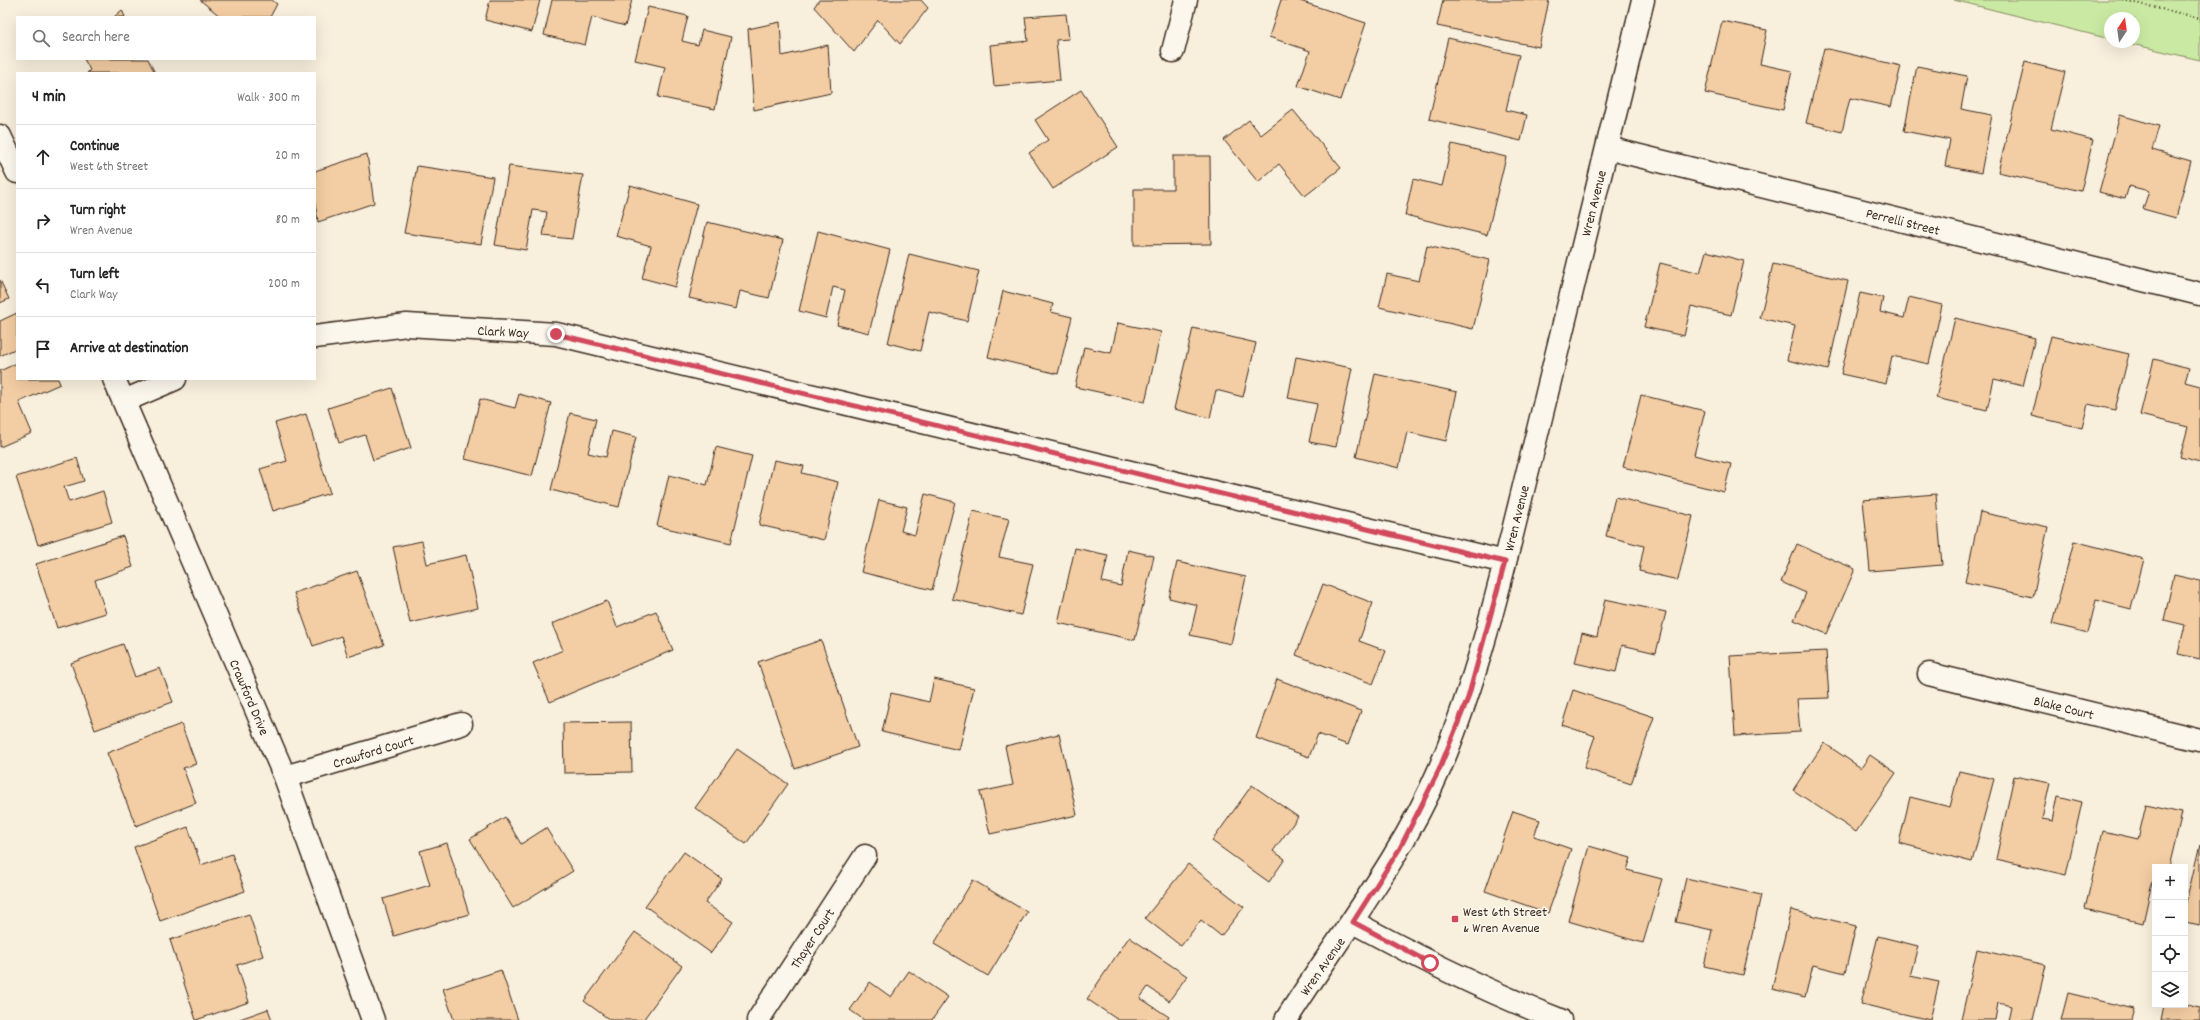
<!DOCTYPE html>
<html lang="en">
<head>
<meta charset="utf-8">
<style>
  body { margin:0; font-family:Dekko,sans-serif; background:#f6f6f6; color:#222 }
  .controls { position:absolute; right:12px; bottom:12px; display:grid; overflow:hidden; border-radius:0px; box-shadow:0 4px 16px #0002 }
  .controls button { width:36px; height:36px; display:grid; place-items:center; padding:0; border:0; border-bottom:1px solid #e0e0e0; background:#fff; color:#222; font:20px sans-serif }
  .compass { position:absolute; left:2104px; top:12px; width:36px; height:36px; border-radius:50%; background:#fff; box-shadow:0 4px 16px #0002; rotate:13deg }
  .stop { position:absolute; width:12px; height:12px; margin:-9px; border:3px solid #d1495b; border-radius:50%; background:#fff }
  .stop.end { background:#d1495b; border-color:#fff; box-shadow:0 1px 4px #0008 }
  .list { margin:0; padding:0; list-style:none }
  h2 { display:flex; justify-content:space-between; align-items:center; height:52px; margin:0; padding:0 16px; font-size:17px }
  h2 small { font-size:13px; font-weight:400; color:#767676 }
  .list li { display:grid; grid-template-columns:26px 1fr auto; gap:12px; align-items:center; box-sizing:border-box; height:64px; padding:0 16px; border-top:1px solid #e0e0e0 }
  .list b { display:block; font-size:15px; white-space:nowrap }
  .list p { margin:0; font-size:13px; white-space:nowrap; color:#767676 }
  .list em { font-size:13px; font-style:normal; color:#767676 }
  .icon { flex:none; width:22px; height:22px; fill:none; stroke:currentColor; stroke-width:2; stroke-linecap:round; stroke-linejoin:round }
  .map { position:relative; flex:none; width:2200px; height:1020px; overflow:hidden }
  .search { position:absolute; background:#fff; box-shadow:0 4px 16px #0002; left:16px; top:16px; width:300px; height:44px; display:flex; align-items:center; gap:10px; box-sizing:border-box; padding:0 14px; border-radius:0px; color:#767676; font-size:15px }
  .panel { position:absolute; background:#fff; box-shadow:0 4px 16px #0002; left:16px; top:72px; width:300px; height:308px; border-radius:0px }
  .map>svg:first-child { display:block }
</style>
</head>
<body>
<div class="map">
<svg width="2200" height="1020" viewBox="0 0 2200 1020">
  <rect width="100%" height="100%" fill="#f9efdd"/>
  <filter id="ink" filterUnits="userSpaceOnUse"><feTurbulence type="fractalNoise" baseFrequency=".025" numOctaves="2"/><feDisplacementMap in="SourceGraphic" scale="8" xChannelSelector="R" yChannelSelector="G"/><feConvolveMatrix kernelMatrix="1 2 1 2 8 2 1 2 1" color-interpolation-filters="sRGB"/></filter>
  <g filter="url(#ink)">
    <path fill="#caeaa3" stroke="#828a60" d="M1954,0H2200V60L2123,42H2134V18H2110V39Z"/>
    <path fill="#f3cda3" stroke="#3b2a1e" d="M200,0H272L277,4L270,17H221Z
      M490,0H540L532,32L485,20Z
      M552,0H632L625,26L592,17L585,45L544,35Z
      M819,0H921L928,8L900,44L878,20L854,52L814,7Z
      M1281,0H1297L1366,23L1340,100L1298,86L1310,51L1269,37Z
      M1443,0H1549L1539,47L1437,26Z
      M648,7L688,16L682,41L698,45L702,30L731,37L715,109L658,97L665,67L635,60Z
      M122,10L125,17H114Z
      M1066,14L1069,39L1056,40L1060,80L994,86L990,45L1028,41L1025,17Z
      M1722,21L1767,30L1760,64L1792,71L1783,110L1705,93Z
      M780,22L782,56L828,45L831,93L754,110L748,29Z
      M1448,38L1519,55L1506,110L1527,115L1521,141L1429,119Z
      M1824,48L1901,66L1891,107L1850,98L1842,132L1806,123Z
      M84,59H148L154,71L153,73H87L90,70Z
      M2025,62L2065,72L2051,129L2093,140L2081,191L1998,172Z
      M1917,66L1967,76L1961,109L1992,115L1981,173L1945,166L1950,140L1904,131Z
      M1081,90L1118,147L1053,189L1029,153L1048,140L1035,120Z
      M1293,110L1341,168L1305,196L1279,164L1258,182L1224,140L1249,120L1261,135Z
      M2120,115L2159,126L2152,150L2191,161L2176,218L2143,209L2149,191L2129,186L2125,199L2099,192Z
      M1452,144L1506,157L1487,235L1405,215L1413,179L1442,186Z
      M367,154L374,203L318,222L315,203V171Z
      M1173,156H1210L1211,244L1134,245V189H1173Z
      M417,166L493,177L481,244L404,233Z
      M509,166L583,175L572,239L543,236L547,212L533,210L526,250L495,245Z
      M630,185L697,204L675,287L642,278L651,246L616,236Z
      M707,222L783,240L769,298L740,291L736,309L689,298Z
      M818,231L890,250L869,333L837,325L845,290L833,287L826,318L799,311Z
      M1427,246L1490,260L1473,329L1379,307L1387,274L1419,281Z
      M1706,251L1744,261L1731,315L1691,306L1684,336L1644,327L1660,263L1700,273Z
      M909,254L979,271L967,321L929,312L920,351L888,343Z
      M1773,264L1848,281L1828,370L1787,360L1795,326L1760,318Z
      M0,280L9,299L0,303Z
      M1003,291L1053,304L1051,312L1072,317L1058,374L988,357Z
      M1860,293L1883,298L1880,312L1904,318L1909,297L1942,305L1929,364L1892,356L1886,384L1841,374Z
      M17,313V348L0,356V321Z
      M1955,318L2035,338L2023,386L1994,379L1987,410L1936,398Z
      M1118,323L1161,332L1145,402L1075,387L1084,347L1111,353Z
      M1193,328L1256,343L1243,397L1216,390L1210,418L1174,409Z
      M2051,336L2129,354L2115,410L2088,404L2082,428L2032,416Z
      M1296,357L1352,368L1336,447L1309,442L1317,404L1288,398Z
      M2154,359L2189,368L2185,382L2200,386V462L2180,457L2188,427L2140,415Z
      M17,363V379H58L60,384L19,402L32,433L0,447V371Z
      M1375,374L1457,392L1446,441L1407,432L1399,468L1356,457Z
      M392,388L411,448L373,460L365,435L339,443L328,408Z
      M519,394L551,403L532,476L465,459L480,399L515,408Z
      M1641,395L1705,411L1694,455L1731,464L1724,492L1623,467Z
      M570,413L596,419L588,453L606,457L612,431L636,437L619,507L551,490Z
      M306,414L330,493L273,511L260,469L287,461L275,423Z
      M716,447L752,456L731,543L657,526L669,475L707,485Z
      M77,458L84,481L64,487L69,502L103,491L112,522L38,545L16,477Z
      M774,460L804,466L802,473L838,482L824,540L759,525Z
      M925,494L955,502L932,590L861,572L879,500L907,507L901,531L915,535Z
      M1936,494L1942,565L1870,571L1863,500Z
      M1615,497L1693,516L1678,580L1639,571L1644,546L1606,536Z
      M973,511L1009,519L999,557L1033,564L1021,615L952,599Z
      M1980,512L2048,527L2033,597L1965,582Z
      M123,536L133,567L95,580L106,613L57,628L36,564Z
      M422,541L427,564L466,555L478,608L410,623L393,547Z
      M2074,541L2144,559L2131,609L2096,600L2088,633L2052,624Z
      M1797,544L1855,569L1827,634L1794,620L1806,593L1781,582Z
      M1075,548L1108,555L1102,582L1121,586L1128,550L1154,556L1135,640L1058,623Z
      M1177,562L1246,577L1231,644L1190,635L1197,605L1169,598Z
      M357,571L384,645L348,657L341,636L313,646L294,593Z
      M2174,575L2200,581V659L2178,654L2185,625L2164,620Z
      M1323,584L1373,603L1359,641L1386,651L1373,684L1296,655Z
      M1605,599L1666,612L1656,653L1622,645L1616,672L1575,663L1582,633L1597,637Z
      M607,601L617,627L656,611L673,650L550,702L533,663L563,650L552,624Z
      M821,640L858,747L795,769L758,662Z
      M123,644L135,677L160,668L173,702L95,730L71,663Z
      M1826,651L1829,698L1797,699L1800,732L1735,736L1730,656Z
      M934,679L974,688L959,750L882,732L891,693L929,702Z
      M1277,679L1361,711L1348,745L1318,734L1309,757L1256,738Z
      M1573,690L1654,717L1631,784L1584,768L1595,736L1562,725Z
      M631,722L632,772L564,773L563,723Z
      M181,724L196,764L183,768L196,803L136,826L107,753Z
      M1059,734L1077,815L990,834L980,792L1013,785L1005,746Z
      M1824,743L1861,768L1870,755L1896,773L1856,832L1793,790Z
      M737,749L788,784L746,844L695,808Z
      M1959,771L1994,779L1972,862L1899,843L1910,797L1950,807Z
      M2014,776L2050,783L2042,819L2053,821L2058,796L2082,802L2066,875L1996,859Z
      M1252,785L1298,817L1273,851L1285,859L1269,882L1212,841Z
      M2146,805L2182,813L2169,867H2155V884L2152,883L2143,923L2085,909L2103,831L2138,839Z
      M1513,811L1540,820L1534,836L1571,849L1548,913L1485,891Z
      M505,817L521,844L546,828L573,871L513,908L470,839Z
      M188,827L201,865L232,854L245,891L160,921L134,847Z
      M447,843L469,914L394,936L383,899L430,885L420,851Z
      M2200,844V925L2185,922V907Z
      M1589,846L1631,858L1627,870L1662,879L1643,943L1568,921Z
      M684,852L722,879L705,903L733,922L711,953L645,906Z
      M1188,864L1244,907L1221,936L1201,920L1181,946L1145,918Z
      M1686,878L1761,895L1743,975L1704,966L1712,930L1676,922Z
      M973,880L1027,912L988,976L934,944Z
      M1791,910L1856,926L1845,973L1813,965L1805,997L1772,989Z
      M249,914L263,956L237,965L249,1002L196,1020L170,940Z
      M635,932L682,966L643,1020H610L584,1001Z
      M1878,936L1918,946L1910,976L1939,982L1930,1020L1861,1004Z
      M1129,937L1187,976L1169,1001L1148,987L1140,998L1169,1017L1167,1020H1118L1087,999Z
      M1977,949L2046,965L2033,1020H2008L2011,1006L1998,1003L1995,1020H1961Z
      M501,970L518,1020H454L443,989Z
      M909,971L948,997L932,1020H864L850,1010L870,982L891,997Z
      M2068,993L2134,1009L2131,1020H2061Z
      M2185,1004L2200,1008V1020H2161L2164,1005Z
      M268,1009L272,1020H237Z"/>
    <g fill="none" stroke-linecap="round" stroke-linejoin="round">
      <g stroke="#3b2a1e" stroke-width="25">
        <path id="minor" d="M1173,51L1186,0
          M0,136L17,172
          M1607,148L2200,294
          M315,337L407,325L556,334L1505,562
          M114,379L285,777L373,1020
          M124,401L175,379
          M1929,674L2200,740
          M285,777L461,724
          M1353,922C1421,959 1488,992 1560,1020
          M758,1020L865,856
          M1286,1020C1339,936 1401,859 1440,768C1484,663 1507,552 1535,442C1571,295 1607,147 1643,0"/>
      </g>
      <path stroke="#3b2a1e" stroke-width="2.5" stroke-dasharray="1 3" stroke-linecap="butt" d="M2123,0L2200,18"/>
      <use href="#minor" stroke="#fbf7ec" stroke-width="22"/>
    </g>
  </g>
  <g fill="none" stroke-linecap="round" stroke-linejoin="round" filter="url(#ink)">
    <path stroke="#d1495b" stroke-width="5" d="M556,334L1505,562L1468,698L1439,770L1400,848L1353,922L1430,963"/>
  </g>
  <rect fill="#d1495b" stroke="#fbf7ec" stroke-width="1.5" x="1451" y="915" width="8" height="8" rx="2"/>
  <g text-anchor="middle" stroke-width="3.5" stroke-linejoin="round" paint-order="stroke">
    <g font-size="14" fill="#3b2a1e" stroke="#fbf7ec">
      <text transform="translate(1593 203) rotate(-76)" y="5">Wren Avenue</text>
      <text transform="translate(1903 221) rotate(14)" y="5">Perrelli Street</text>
      <text transform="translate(503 331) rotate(3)" y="5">Clark Way</text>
      <text transform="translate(1516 518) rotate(-76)" y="5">Wren Avenue</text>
      <text transform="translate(250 697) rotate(67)" y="5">Crawford Drive</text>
      <text transform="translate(2064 707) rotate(14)" y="5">Blake Court</text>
      <text transform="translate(373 751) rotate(-17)" y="5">Crawford Court</text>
      <text transform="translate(812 938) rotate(-57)" y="5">Thayer Court</text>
      <text transform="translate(1322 966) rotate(-55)" y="5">Wren Avenue</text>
    </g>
    <g font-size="14" fill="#3b2a1e" stroke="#fbf7ec" text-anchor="start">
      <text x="1463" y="916">West 6th Street<tspan x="1463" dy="16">&amp; Wren Avenue</tspan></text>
    </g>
  </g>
</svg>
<div class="controls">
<button>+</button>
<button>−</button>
<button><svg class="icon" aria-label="locate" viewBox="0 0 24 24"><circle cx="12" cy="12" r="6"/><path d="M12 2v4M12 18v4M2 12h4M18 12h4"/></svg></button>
<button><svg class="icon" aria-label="layers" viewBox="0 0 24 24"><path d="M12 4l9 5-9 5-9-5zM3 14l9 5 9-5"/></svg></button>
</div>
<svg class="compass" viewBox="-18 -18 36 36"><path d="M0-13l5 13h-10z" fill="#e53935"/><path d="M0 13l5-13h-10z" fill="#767676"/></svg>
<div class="stop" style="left:1430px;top:963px"></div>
<div class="stop end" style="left:556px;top:334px"></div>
<div class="search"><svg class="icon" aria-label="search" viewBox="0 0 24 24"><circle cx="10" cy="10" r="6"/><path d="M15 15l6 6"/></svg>Search here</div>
<section class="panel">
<h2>4 min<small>Walk · 300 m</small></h2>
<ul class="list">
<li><svg class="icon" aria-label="ahead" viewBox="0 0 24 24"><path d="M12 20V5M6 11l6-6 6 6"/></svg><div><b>Continue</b><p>West 6th Street</p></div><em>20 m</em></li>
<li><svg class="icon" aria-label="right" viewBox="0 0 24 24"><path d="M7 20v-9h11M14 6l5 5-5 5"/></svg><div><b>Turn right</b><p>Wren Avenue</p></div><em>80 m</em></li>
<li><svg class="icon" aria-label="left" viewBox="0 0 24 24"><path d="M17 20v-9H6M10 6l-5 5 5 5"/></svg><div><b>Turn left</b><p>Clark Way</p></div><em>200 m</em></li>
<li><svg class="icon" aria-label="arrive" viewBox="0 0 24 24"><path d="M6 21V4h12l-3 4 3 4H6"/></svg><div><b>Arrive at destination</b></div></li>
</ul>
</section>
</div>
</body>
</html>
